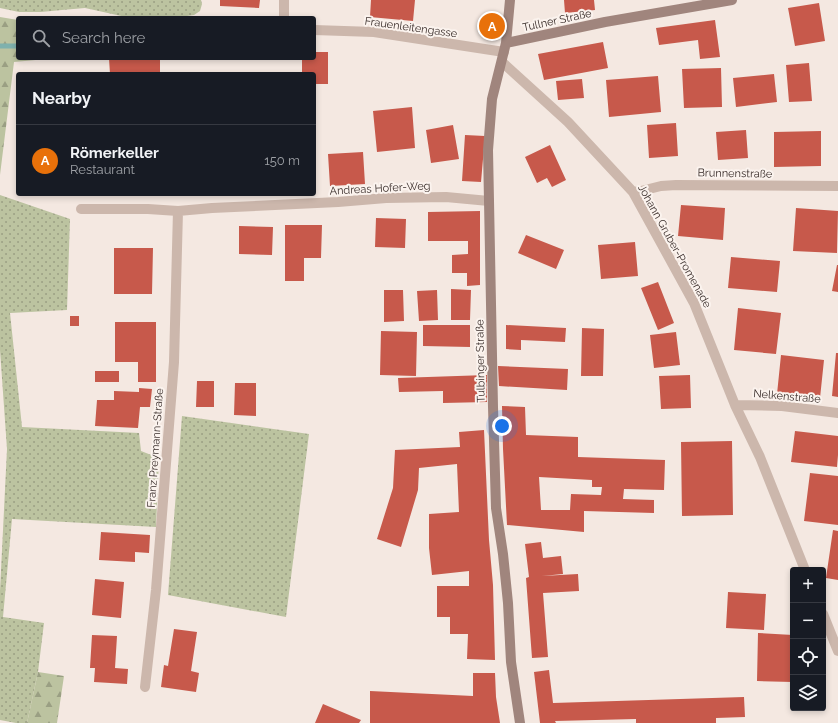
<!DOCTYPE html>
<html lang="en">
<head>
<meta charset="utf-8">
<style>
  body { margin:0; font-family:Raleway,sans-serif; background:#20242c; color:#f1f3f6 }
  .controls { position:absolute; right:12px; bottom:12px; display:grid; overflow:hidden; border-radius:4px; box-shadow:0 2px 6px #0003 }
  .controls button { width:36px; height:36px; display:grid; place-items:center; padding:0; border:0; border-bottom:1px solid #363941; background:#171b24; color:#f1f3f6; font:20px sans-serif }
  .you { position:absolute; left:502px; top:426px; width:14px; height:14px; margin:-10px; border:3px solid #fff; border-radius:50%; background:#1a73e8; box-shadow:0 0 0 6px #1a73e833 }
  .badge { display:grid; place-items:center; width:26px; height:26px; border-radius:50%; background:#b45309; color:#fff; font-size:13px; font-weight:700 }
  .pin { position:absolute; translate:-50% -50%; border:2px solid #fff; box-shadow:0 1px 4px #0006 }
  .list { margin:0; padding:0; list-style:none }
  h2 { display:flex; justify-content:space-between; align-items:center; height:52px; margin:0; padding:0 16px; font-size:17px }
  h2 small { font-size:13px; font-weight:400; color:#9ea1a6 }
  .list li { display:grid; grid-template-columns:26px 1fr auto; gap:12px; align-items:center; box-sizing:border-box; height:72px; padding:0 16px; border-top:1px solid #363941 }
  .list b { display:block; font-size:15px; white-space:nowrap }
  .list p { margin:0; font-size:13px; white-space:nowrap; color:#9ea1a6 }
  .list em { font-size:13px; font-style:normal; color:#9ea1a6 }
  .icon { flex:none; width:22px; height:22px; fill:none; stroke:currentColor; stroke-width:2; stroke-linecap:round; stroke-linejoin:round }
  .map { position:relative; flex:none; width:838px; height:723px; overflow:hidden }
  .search { position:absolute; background:#171b24; box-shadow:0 2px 6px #0003; left:16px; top:16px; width:300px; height:44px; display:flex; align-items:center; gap:10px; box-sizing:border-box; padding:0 14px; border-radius:4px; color:#9ea1a6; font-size:15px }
  .panel { position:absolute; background:#171b24; box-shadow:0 2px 6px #0003; left:16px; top:72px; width:300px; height:124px; border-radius:4px }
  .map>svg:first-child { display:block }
</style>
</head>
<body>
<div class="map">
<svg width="838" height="723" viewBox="0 0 838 723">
  <defs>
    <pattern id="grass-dots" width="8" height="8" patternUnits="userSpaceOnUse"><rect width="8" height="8" fill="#bcc3a0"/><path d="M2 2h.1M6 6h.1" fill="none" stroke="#9a9f83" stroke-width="1.8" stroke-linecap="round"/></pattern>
    <pattern id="forest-firs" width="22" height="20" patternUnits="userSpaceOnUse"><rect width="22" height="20" fill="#bcc3a0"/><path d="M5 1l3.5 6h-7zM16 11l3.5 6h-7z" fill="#9a9f83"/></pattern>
  </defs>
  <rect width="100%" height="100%" fill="#f4e8e1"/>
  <path fill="url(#grass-dots)" d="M0,0H201L202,4L200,11L194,15L173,18H138L126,17L85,8L62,10L41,12H19L0,8Z
    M0,195L70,219L67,310L10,313L22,427L139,433L141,451L159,458L156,527L12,519L3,617L44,623L38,672L27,723H16L0,720V591L7,449L0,350Z
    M182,416L309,434L286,617L168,595Z"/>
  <path fill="url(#forest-firs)" d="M0,17L18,20V58H57L14,62L0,175Z
    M38,672L64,676L57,723H27Z"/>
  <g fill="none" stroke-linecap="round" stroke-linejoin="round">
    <path stroke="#7fb1ad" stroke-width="5" d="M0,46H18"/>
  </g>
  <path fill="#c7594b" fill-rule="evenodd" d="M220,0H260L259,8L220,6Z
    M371,0H415L413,21L370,17Z
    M564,0H594L595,10L565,13Z
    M819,3L825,41L795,46L788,8Z
    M715,20L720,57L700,59L698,40L659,45L656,28Z
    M603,42L608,68L544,80L538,54Z
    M314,52H328V84H314V74H302V58H314Z
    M109,58H160V74H110Z
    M809,63L812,101L789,102L786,65Z
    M721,68L722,107L684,108L682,69Z
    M774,74L777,102L736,107L733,78Z
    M658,76L661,112L609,117L606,80Z
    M582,79L584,98L558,100L556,81Z
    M412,107L415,148L377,152L373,111Z
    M676,123L678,156L649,158L647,125Z
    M453,125L459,159L431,163L426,130Z
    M746,130L748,158L718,160L716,132Z
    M821,131V166L774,167V132Z
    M465,135L485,136L481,182L462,181Z
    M550,145L566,180L552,187L547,178L537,183L525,157Z
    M363,152L365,184L330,186L328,154Z
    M314,158H315L316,192H314Z
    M681,205L725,208L723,240L678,236Z
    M796,208L838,211L837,253L793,251Z
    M480,211V285L467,286V273H452V255L468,254V241H428V212Z
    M376,218L406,219L405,248L375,247Z
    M285,225H322L321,258H304V281H285Z
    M239,226L273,227L272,255L239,254Z
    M526,235L564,250L556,269L518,253Z
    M635,242L638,276L601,279L598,245Z
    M114,248H153L152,294H114Z
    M731,257L780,261L777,292L728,288Z
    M837,265H838V292L832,291Z
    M658,282L674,323L658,330L641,288Z
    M451,289L471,290L470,320H451Z
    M384,290H403L404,321L384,322Z
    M437,290L438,320L419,321L417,291Z
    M738,308L781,313L776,354L734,350Z
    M70,316H79V326H70Z
    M115,322H156V382H138V362H115Z
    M423,325H470V347L423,346Z
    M506,325L566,328L565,342L521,340V350L506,349Z
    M582,328L604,329L603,376H581Z
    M381,331L417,332L416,376L380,375Z
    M676,332L680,365L654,368L650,335Z
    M836,353H838V397L832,396Z
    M781,355L824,360L820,398L777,394Z
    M498,366L568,369L567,390L499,386Z
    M95,371H119V382H95Z
    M487,375V402L443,403V391L399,392L398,378Z
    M690,375L691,408L661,409L659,376Z
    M197,381H214V407H196Z
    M235,383H256V416L234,415Z
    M139,388L152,389L150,407H140L138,428L95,426L97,400H114V391L139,392Z
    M502,406L525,407L526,435L578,437V457L665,460L664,490L624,489L623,499L654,500V513L584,511V532L507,525L503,449ZM539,477L592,480V487H602L601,495L571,494L570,510H541Z
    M484,430L489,540L493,585L495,660L467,659L468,634H450V617H437V586H469V571L432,575L429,548V514L459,512L457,464L419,468L418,490L401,547L377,539L393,488L395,450L460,447L459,432Z
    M795,431L838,436V455L837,467L791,462Z
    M732,441L733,515L682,516L681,442Z
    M810,473L838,476V525L804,521Z
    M833,530L838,531V580L826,578Z
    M101,532L150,535L149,553L135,552V562L99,560Z
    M541,542L543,558L561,556L563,574L542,576L578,574L579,591L543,593L548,657L532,658L526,578L529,577L525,544Z
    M95,579L124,582L121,618L92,615Z
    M728,592L766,594L764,630L726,628Z
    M174,629L197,632L191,671L199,673L196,692L161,687L164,665L168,666Z
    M758,633L793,635L792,656H793V682L757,681Z
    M92,635L117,636L115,668L128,669L127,684L94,682L95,668H90Z
    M549,670L553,703L744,697L745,717L716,718V723H636V719L555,721L556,723H540L534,672Z
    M473,673H495L496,697L500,723H370V691L473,696Z
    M323,704L361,720L359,723H315Z"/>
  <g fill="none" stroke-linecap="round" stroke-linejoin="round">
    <path stroke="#ccb7ac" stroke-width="10" d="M284,18V0
      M314,30L374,32L504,52
      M502,62L568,122L633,192L694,303L735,405L760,457L805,570
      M633,192L641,191L661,186L676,185L838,186
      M81,209H148L178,211L212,208L338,202L386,198L446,197L489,201
      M735,405L782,406L838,413
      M823,614L838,651
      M145,687L156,590L174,362L178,211"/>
    <path stroke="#a0857d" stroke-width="10" d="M510,0L506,43L492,99L488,150L489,201L493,407L496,508L503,554L508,603L511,662L520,723
      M506,43L605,22L732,0"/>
  </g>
  <g text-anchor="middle" stroke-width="4" stroke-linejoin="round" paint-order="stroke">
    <g font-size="11" fill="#3a2e2b" stroke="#fbf3ee">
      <text transform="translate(557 20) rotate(-12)" y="4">Tullner Straße</text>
      <text transform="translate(411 27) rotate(8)" y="4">Frauenleitengasse</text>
      <text transform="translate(735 173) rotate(1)" y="4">Brunnenstraße</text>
      <text transform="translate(380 188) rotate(-3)" y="4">Andreas Hofer-Weg</text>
      <text transform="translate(675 246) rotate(61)" y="4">Johann Gruber-Promenade</text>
      <text transform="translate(480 361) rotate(-91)" y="4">Tulbinger Straße</text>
      <text transform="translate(787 396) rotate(5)" y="4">Nelkenstraße</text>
      <text transform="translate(155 448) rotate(-86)" y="4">Franz Preymann-Straße</text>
    </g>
  </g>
</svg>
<div class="controls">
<button>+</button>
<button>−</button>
<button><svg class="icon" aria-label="locate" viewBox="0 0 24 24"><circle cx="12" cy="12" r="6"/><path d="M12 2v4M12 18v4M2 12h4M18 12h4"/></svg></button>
<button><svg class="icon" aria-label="layers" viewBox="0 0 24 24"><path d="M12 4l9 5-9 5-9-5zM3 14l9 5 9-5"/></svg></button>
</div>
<div class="you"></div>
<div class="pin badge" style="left:492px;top:26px;background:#e8710a">A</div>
<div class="search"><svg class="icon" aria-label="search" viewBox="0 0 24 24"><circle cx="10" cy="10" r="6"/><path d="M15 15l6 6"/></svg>Search here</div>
<section class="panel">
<h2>Nearby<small></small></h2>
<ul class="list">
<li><span class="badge" style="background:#e8710a">A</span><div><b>Römerkeller</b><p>Restaurant</p></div><em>150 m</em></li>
</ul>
</section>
</div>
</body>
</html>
